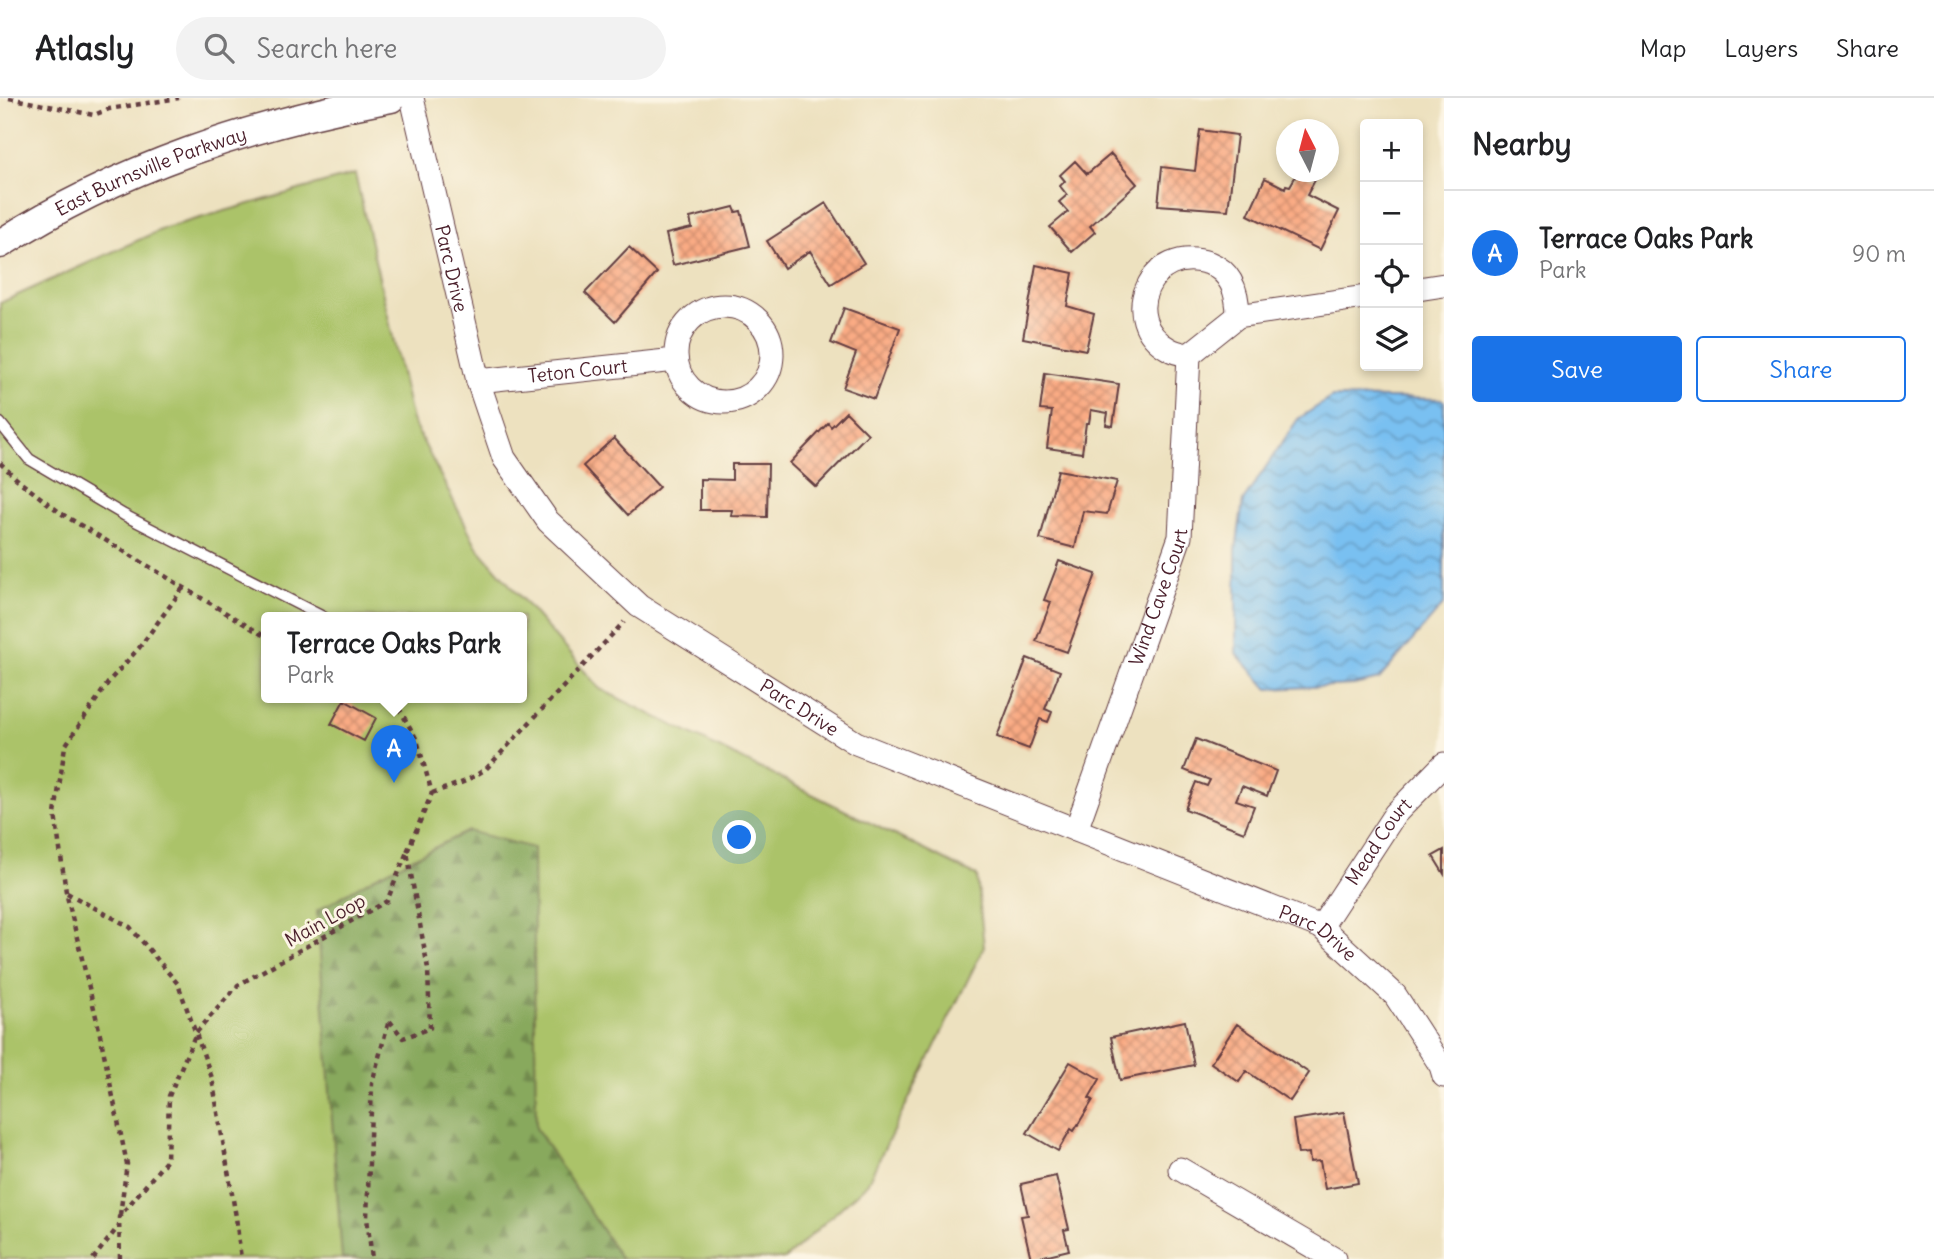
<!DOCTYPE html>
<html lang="en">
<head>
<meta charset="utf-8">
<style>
  body { margin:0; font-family:Delius,sans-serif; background:#f2f2f2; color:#202124 }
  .controls { position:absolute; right:21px; top:21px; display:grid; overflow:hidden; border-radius:7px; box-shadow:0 4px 10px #0003 }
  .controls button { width:63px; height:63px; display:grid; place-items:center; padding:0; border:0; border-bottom:2px solid #e0e0e0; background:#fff; color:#202124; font:35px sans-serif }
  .compass { position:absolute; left:1276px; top:21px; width:63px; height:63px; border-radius:50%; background:#fff; box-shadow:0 4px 10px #0003; rotate:354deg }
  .you { position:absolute; left:740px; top:740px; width:24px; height:24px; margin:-18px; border:5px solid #fff; border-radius:50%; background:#1a73e8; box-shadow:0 0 0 10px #1a73e833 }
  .badge { display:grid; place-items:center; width:46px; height:46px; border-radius:50%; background:#1a73e8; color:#fff; font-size:23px; font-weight:700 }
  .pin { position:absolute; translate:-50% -58px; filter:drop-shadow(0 2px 4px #0008) }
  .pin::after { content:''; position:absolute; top:37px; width:24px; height:21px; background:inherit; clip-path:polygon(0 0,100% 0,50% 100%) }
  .popup { position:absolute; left:261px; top:514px; width:266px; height:91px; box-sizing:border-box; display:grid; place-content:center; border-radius:7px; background:#fff; filter:drop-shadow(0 2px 5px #0005); font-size:23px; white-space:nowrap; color:#757577 }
  .popup b { font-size:26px; color:#202124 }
  .popup::after { content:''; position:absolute; left:50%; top:100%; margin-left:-14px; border:14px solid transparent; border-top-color:#fff }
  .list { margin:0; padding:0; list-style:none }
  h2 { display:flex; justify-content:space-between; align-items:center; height:91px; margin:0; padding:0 28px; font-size:30px }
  h2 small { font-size:23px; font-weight:400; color:#757577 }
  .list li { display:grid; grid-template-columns:46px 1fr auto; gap:21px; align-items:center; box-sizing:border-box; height:126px; padding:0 28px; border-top:2px solid #e0e0e0 }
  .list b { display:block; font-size:26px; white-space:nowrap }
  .list p { margin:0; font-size:23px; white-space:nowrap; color:#757577 }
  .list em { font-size:23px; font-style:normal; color:#757577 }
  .actions { display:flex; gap:14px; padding:21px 28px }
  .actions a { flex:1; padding:16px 0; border:2px solid #1a73e8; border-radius:7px; text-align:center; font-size:24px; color:#1a73e8 }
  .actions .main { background:#1a73e8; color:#fff }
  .icon { flex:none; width:38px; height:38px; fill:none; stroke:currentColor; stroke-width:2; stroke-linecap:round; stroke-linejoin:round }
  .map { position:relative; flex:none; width:1444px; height:1161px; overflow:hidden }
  header { display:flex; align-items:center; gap:42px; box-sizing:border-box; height:98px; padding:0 35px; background:#fff; border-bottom:2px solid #e0e0e0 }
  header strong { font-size:33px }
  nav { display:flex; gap:38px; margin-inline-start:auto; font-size:24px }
  .search { width:490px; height:63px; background:#f2f2f2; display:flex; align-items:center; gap:18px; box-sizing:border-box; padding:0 24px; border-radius:38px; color:#757577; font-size:26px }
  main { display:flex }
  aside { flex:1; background:#fff }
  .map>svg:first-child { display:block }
</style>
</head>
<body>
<header>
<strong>Atlasly</strong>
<div class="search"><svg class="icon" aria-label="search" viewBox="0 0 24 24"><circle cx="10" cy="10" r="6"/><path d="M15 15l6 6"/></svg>Search here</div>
<nav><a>Map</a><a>Layers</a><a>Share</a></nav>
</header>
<main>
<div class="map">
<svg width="1444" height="1161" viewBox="0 0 1444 1161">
  <defs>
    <pattern id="forest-firs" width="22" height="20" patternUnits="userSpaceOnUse" patternTransform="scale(1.75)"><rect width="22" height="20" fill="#88a95d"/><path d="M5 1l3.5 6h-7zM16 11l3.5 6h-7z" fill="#71894d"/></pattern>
    <pattern id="water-waves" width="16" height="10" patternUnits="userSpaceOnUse" patternTransform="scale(1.75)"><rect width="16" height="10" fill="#79c0f1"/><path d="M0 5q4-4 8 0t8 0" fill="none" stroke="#659bc3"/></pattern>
    <pattern id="building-cross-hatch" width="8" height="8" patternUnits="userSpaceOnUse" patternTransform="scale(1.75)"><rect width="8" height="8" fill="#faab84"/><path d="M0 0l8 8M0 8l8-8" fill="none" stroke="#cc8b6c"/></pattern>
  </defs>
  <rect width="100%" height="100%" fill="#fcf5e5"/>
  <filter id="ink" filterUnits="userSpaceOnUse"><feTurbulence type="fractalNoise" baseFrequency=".0143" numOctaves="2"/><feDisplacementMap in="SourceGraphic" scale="14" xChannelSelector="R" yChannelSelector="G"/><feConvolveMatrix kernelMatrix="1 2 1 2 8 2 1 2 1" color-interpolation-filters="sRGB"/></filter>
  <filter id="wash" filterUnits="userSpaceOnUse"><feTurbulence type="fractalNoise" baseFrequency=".00686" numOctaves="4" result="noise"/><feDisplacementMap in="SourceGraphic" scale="28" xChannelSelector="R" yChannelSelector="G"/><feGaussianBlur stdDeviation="1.57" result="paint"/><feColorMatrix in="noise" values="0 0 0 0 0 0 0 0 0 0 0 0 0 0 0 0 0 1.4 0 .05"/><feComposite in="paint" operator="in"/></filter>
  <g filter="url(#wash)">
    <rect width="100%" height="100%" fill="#ede1bf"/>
    <path fill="#abc369" stroke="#7a714a" stroke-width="2" fill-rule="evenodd" d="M355,76L412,322L477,449L600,591L977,778L984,849L867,1086L785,1161H0V205L165,130ZM266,519H522V599H266Z"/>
    <path fill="url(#forest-firs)" stroke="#696444" stroke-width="2" d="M468,733L533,750L536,1030L621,1161H342L317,813L375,779Z"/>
    <path fill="url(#water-waves)" stroke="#62708e" stroke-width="2" d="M1332,299L1442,301L1444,304V506L1379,581L1354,587L1268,591L1236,555V452L1243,403L1298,321Z"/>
    <g id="blocks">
      <path fill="url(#building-cross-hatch)" d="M1200,32L1237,37L1228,112L1158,107L1162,69L1195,73Z
        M1111,56L1137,86L1090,128L1095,134L1072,154L1050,129L1068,114L1059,104L1067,97L1060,88L1065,83L1060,77L1075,63L1087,76Z
        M1298,74L1315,82L1307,97L1339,113L1320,152L1248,117L1265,80L1285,90L1286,87L1290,88Z
        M826,105L864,165L831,186L810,153L784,170L767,143Z
        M734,109L736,114L741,113L750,148L673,167L666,136L692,130L690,120Z
        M629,149L657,175L615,224L585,195Z
        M1036,167L1073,175L1067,208L1094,216L1086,252L1023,240Z
        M844,210L900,230L874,301L843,290L856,255L831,245Z
        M1045,275L1119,286L1113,328L1106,327L1108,315L1091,312L1089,325H1086L1082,355L1047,350L1052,313L1040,312Z
        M846,314L868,336L816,389L790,365L828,325L831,329Z
        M614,340L659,389L628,417L583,368Z
        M732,366H768L767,419L731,418L732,412H700V381L732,382Z
        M1058,372L1117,383L1107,416L1083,413L1075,450L1040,441Z
        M1059,463L1096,476L1067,554L1036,543L1051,504L1044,502Z
        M1027,560L1060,573L1045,611L1052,614L1048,624L1040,621L1029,651L997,639Z
        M344,602L376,620L364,643L331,626Z
        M1196,641L1276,673L1267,698L1242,688L1236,702L1254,708L1244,734L1185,711L1196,684L1207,688L1210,682L1184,672Z
        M1444,752V776L1433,758Z
        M1185,923L1194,967L1120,982L1111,939Z
        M1237,926L1309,975L1290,1003L1246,973L1239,984L1211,965Z
        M1070,964L1100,981L1089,1000L1093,1002L1074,1033L1071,1031L1058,1053L1027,1035Z
        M1344,1014L1358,1085L1325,1091L1320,1063L1310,1064L1309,1055L1298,1056L1293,1022Z
        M1056,1078L1069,1131L1064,1132L1069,1152L1031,1161L1021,1118L1028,1117L1021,1086Z"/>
    </g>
  </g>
  <g filter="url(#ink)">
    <use href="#blocks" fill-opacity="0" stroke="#623c41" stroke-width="2"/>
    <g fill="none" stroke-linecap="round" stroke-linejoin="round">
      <g stroke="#623c41" stroke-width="13">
        <path id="service" d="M0,325L29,361L124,417L323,519"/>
      </g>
      <g stroke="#623c41" stroke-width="25">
        <g id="minor">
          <path id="s1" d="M412,0L478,283L504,360L548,423L639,508L856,645L1321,829L1395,897L1441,968L1444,978"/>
          <path d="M1418,191L1444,187"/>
          <circle cx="724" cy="256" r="48"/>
          <path d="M1189,257C1183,256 1175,255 1169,251C1116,222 1151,145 1209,165C1232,174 1238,196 1238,218"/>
          <path id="s2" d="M478,283L676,262"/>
          <path id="s3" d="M1076,732L1180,439L1189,257L1238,218L1365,199"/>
          <path id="s4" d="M1321,829L1395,716L1444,666"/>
          <path d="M1180,1071L1334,1161"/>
        </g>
      </g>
      <g stroke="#623c41" stroke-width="31">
        <g id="tertiary">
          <path id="s5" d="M0,146C120,69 252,26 391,0"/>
        </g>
      </g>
      <path stroke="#623c41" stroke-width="4.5" stroke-dasharray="5 5" stroke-linecap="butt" d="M9,0L94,17L109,11L179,0
        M0,365L20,384L62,416L266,539
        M382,599L400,612L417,642L432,695L407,754
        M432,695L466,683L486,671L624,524
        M67,795L130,829L178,886L212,980L236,1119L241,1161
        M120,1117L127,1066L98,927L66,794L55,716L65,648L110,582L139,550L183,490
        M93,1161L118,1129
        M120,1161L119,1119L167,1062L169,998L196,935L238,887L387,803L407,754L428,871L430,930L403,940L389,922L372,985L367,1120L372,1161"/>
      <use href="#service" stroke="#fff" stroke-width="10"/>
      <use href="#minor" stroke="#fff" stroke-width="23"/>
      <use href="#tertiary" stroke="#fff" stroke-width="28"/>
    </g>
  </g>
  <g text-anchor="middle" stroke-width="6" stroke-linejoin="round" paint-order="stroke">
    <g font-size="19" fill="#4a1f2b" stroke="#fcf5e5">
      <text dy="7" stroke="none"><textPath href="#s5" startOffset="168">East Burnsville Parkway</textPath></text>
      <text dy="7" stroke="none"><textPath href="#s1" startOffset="175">Parc Drive</textPath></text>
      <text dy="7" stroke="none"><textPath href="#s2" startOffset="100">Teton Court</textPath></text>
      <text dy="7" stroke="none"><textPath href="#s3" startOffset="247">Wind Cave Court</textPath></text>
      <text dy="7" stroke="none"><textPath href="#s1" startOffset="763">Parc Drive</textPath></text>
      <text dy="7" stroke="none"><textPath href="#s4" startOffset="103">Mead Court</textPath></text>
      <text transform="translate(325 822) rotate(-29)" y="7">Main Loop</text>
      <text dy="7" stroke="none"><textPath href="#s1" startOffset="1330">Parc Drive</textPath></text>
    </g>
  </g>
</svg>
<div class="controls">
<button>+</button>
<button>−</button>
<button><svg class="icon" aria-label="locate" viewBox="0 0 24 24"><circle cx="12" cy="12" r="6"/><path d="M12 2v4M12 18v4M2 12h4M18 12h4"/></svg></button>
<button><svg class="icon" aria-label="layers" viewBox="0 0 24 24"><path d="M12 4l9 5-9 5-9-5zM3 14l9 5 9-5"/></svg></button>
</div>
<svg class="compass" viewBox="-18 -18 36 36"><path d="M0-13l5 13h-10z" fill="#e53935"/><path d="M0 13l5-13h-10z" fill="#757577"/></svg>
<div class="you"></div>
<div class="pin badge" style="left:394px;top:685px">A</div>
<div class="popup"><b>Terrace Oaks Park</b>Park</div>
</div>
<aside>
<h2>Nearby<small></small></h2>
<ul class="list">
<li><span class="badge">A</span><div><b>Terrace Oaks Park</b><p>Park</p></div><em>90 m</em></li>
</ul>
<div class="actions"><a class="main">Save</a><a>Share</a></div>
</aside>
</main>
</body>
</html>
